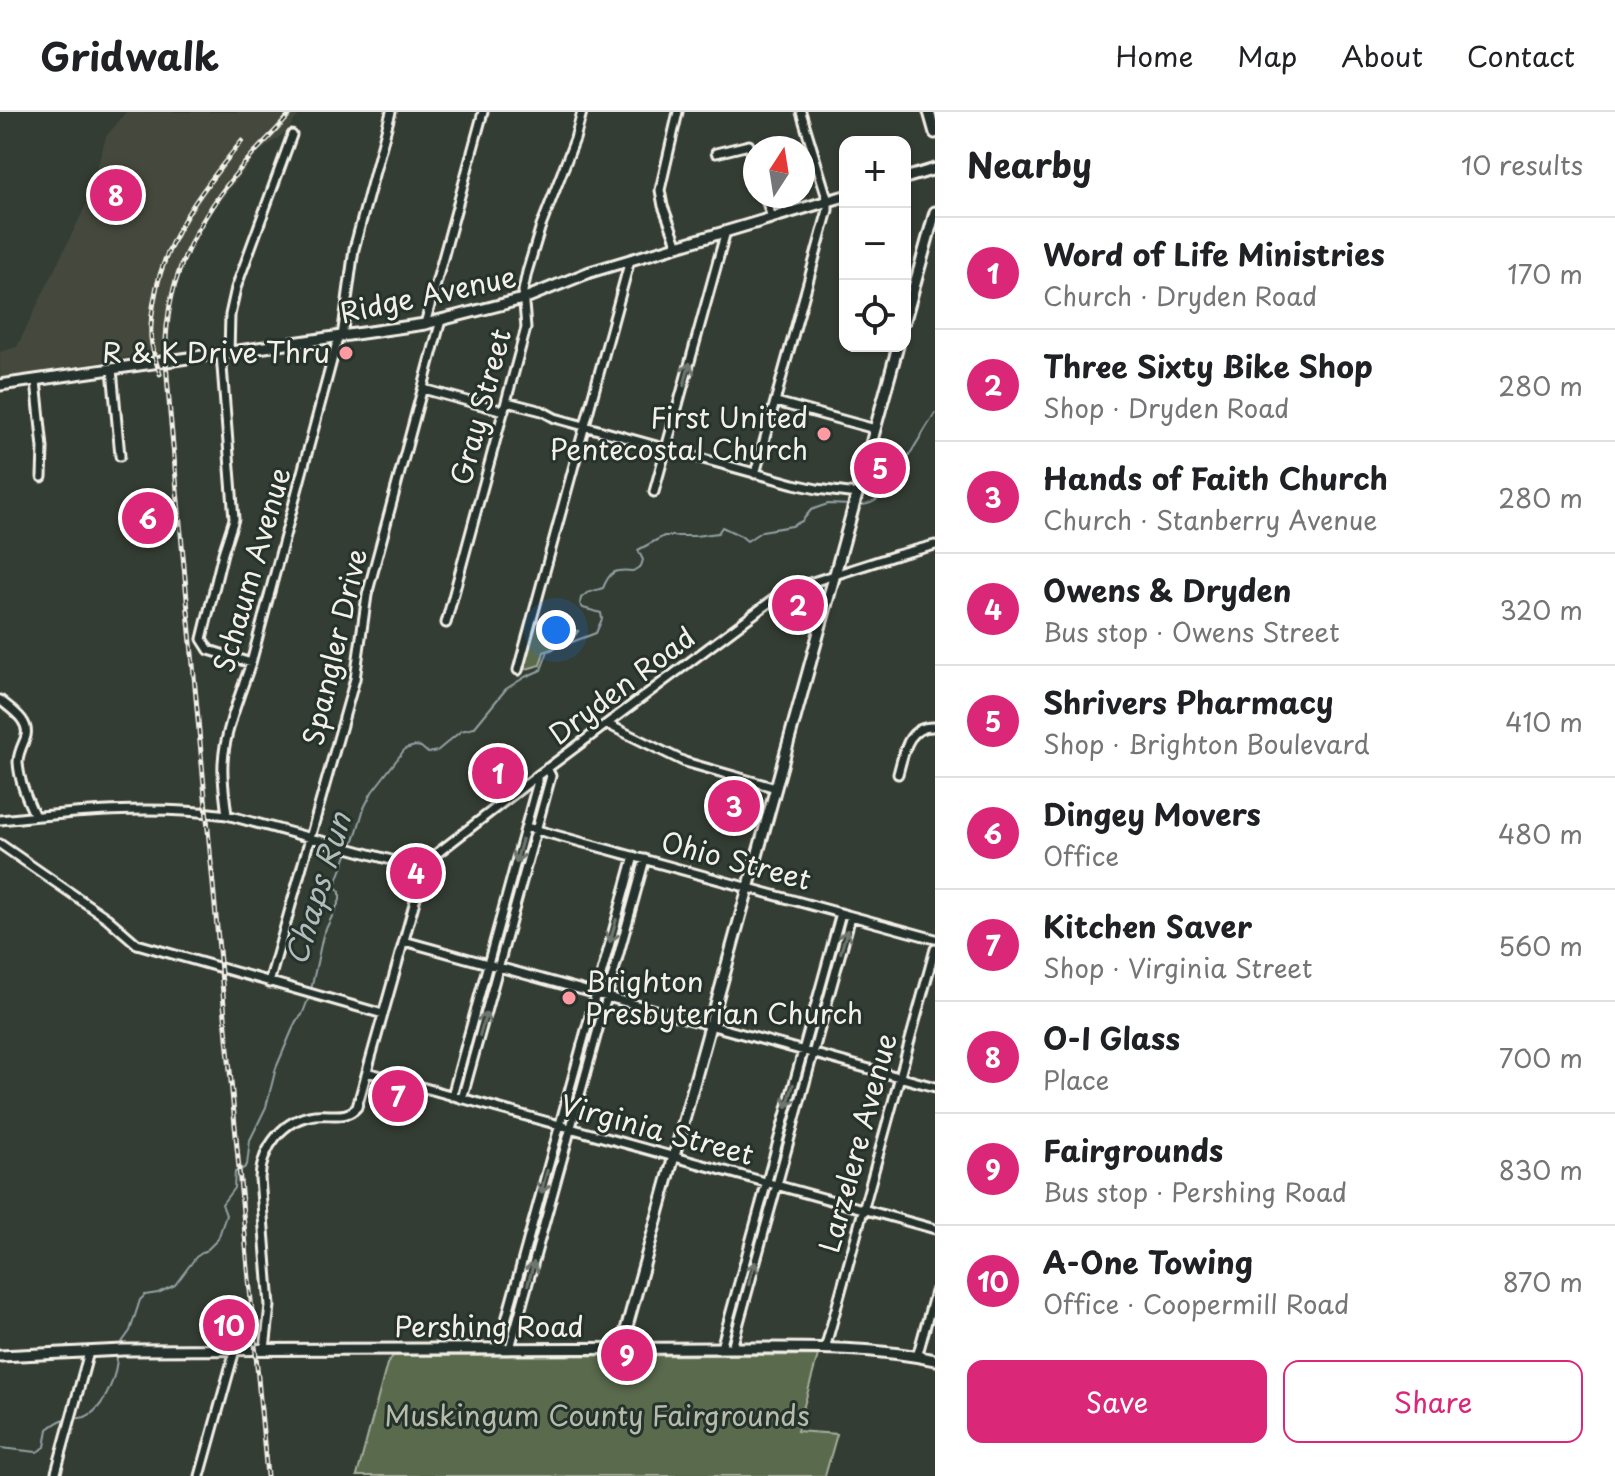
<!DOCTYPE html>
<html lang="en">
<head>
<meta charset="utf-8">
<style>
  body { margin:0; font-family:"Playpen Sans",sans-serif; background:#f2f2f2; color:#202124 }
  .controls { position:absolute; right:24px; top:24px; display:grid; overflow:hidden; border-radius:16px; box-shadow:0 2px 6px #0004 }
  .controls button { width:72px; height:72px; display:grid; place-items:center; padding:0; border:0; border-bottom:2px solid #e0e0e0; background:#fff; color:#202124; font:40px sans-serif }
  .compass { position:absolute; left:743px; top:24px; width:72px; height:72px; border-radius:50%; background:#fff; box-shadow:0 2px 6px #0004; rotate:12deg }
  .you { position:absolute; left:556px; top:518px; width:28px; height:28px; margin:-20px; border:6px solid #fff; border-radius:50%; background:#1a73e8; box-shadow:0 0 0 12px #1a73e833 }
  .badge { display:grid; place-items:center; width:52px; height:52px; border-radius:50%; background:#db2777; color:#fff; font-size:26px; font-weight:700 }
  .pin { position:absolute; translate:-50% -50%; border:4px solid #fff; box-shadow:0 2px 8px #0006 }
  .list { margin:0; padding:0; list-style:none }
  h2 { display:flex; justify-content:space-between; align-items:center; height:104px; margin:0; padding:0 32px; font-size:34px }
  h2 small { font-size:26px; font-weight:400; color:#757577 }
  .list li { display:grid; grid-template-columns:52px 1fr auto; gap:24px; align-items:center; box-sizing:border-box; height:112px; padding:0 32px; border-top:2px solid #e0e0e0 }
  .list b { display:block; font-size:30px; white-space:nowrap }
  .list p { margin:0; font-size:26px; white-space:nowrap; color:#757577 }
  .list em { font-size:26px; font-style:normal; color:#757577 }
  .actions { display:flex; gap:16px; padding:24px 32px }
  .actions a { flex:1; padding:18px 0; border:2px solid #db2777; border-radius:16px; text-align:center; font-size:28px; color:#db2777 }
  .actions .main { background:#db2777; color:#fff }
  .icon { flex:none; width:44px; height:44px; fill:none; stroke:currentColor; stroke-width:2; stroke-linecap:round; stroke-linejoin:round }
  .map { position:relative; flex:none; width:935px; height:1364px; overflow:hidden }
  header { display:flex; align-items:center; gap:48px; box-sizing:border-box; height:112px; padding:0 40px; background:#fff; border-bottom:2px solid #e0e0e0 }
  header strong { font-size:38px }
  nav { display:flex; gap:44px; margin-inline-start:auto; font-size:28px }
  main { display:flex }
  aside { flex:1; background:#fff }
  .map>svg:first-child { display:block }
</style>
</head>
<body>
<header>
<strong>Gridwalk</strong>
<nav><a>Home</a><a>Map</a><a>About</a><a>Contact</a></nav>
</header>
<main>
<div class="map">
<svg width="935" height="1364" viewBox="0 0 935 1364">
  <rect width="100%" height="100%" fill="#343d34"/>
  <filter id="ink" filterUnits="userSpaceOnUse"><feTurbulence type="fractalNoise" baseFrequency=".0125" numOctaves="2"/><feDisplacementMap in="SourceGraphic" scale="16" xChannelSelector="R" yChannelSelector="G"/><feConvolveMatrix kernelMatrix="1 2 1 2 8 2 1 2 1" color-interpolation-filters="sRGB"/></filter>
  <g filter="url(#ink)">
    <path fill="#44493d" d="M126,0H301L286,20L259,40L207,106L182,157L175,180L167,239L0,266V240L17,235L87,91L106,25Z"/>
    <path fill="#5a6b4e" stroke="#a7ae9b" stroke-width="2" d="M537,508L578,519L571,529L544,540L540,553L523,558Z
      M818,1243L797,1319L837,1322L825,1364H357L387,1252L393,1244Z"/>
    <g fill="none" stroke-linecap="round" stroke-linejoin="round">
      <path stroke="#92a2a4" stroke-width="2" d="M857,393C871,394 879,387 888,378L935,301
        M352,733L356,723L364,696L372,680L405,637L415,634L421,635L428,641L437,639L461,619L474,616L506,577L525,565L541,558L548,539L596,521L602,507L601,501L583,496L580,492L581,486L587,481L603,476C610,459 615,457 633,459L641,454L643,448L638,438L664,424H695L718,421L722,415L741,424L747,429L762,419L792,414L802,409L811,398L819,395L828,392L851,393
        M311,878L323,823L340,788V780L335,774L349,738
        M120,1233L130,1219L140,1188L145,1183L158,1181L175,1173L196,1145L208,1137L218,1127L226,1103L222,1092L234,1076L235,1060L244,1056L247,1053L250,1028L266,995L276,956L296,909L302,903L309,885
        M0,1336L37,1340L45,1335L48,1317C53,1313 59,1309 65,1307C71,1306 78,1307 85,1305C105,1297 117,1263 117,1243"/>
      <g stroke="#f4f1e8" stroke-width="13">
        <path id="minor" d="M716,41L749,33L755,51
          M765,84L772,106
          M678,134L663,94L660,78L678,0
          M425,212L483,0
          M342,225L354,137L391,0
          M229,241L230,203L236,176L292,23
          M221,242L234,407L223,441L202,527L209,538L251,551
          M112,257L120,344
          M36,269L43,336L42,365
          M423,277L504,299
          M507,290L542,299L555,306L794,372L817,377L857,382
          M776,290L875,317
          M755,362L828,98V89L801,0
          M654,380L726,119
          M446,511L526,216L523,179L527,160L540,117L575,27L582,0
          M518,558L630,148
          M0,588C12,598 32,610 25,627C22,634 18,642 18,650C19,669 27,688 35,704
          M607,612L685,650L776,676
          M898,662C904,641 907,613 935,615
          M227,703C225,686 222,668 223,651C224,621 241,580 251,551L338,226
          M0,708C75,700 152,693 227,703L424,757
          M526,715L935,827
          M0,732L107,806L137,832L383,902
          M404,829L935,975
          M269,871L355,567L367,483L441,208
          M367,960L935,1117
          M452,984L537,673V664
          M462,987L551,664L547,656
          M510,1236L645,747
          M721,1236L841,801
          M732,1236L851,804
          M265,1237L270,1194L260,1066C262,1035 283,1007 315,1003C331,1001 346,1008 357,995L424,757L435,743L537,664L782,481L794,476L897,443L935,433
          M498,1237L634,744
          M825,1237L935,837
          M917,1245L935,1180
          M55,1364L89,1240
          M200,1364L235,1238"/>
      </g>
      <g stroke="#f4f1e8" stroke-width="15">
        <path id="tertiary" d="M929,0L935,21
          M905,66L935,57
          M905,208L935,100
          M0,273L425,212L523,187L590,160L845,84
          M621,1236L898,234
          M0,1244L123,1238L732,1236C799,1236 869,1234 935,1248"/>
      </g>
      <use href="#minor" stroke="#26332d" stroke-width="7"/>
      <use href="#tertiary" stroke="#26332d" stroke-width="9"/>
      <g stroke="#f4f1e8" stroke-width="5">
        <path id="rail" d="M160,262C156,250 152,238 151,226C150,214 152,201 154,189C164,126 202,77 242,29
          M267,1364L170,301C168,272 164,243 167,214C173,148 210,89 254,41C267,27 280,15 292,0"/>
      </g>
      <use href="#rail" stroke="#26332d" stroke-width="2" stroke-dasharray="6" stroke-linecap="butt"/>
    </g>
    <defs><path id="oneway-shaft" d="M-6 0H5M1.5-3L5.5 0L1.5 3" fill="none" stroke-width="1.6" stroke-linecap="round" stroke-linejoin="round" transform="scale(2)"/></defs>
    <g stroke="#6e766e">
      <use href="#oneway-shaft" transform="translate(687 262) rotate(-75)"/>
      <use href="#oneway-shaft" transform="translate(519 739) rotate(105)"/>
      <use href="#oneway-shaft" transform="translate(613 819) rotate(106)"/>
      <use href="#oneway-shaft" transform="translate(844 829) rotate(-74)"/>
      <use href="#oneway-shaft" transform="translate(483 912) rotate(-74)"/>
      <use href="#oneway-shaft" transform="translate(790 984) rotate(106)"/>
      <use href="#oneway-shaft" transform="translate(544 1070) rotate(105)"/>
      <use href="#oneway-shaft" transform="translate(531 1161) rotate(-75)"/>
      <use href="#oneway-shaft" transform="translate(752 1161) rotate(-74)"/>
    </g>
  </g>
  <g fill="#ff9aa2" stroke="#26332d" stroke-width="3">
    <circle cx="346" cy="241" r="8"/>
    <circle cx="824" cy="322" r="8"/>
    <circle cx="569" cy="886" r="8"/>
  </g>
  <g text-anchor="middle" stroke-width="6" stroke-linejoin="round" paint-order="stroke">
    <g font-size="28" fill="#f4f1e8" stroke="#26332d">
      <text transform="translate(428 183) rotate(-12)" y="10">Ridge Avenue</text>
      <text transform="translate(481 295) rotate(-75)" y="10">Gray Street</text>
      <text transform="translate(252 458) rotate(-74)" y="10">Schaum Avenue</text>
      <text transform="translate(335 535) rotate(-77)" y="10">Spangler Drive</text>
      <text transform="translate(622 574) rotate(-37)" y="10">Dryden Road</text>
      <text transform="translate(736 749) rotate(15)" y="10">Ohio Street</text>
      <text transform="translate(657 1018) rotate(15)" y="10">Virginia Street</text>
      <text transform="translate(858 1031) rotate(-75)" y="10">Larzelere Avenue</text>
      <text x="489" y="1225">Pershing Road</text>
    </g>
    <g font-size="28" fill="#f4f1e8" stroke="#26332d" text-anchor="end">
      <text x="330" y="251">R &amp; K Drive Thru</text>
      <text x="808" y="316">First United<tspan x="808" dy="32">Pentecostal Church</tspan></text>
      <text x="585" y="880" text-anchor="start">Brighton<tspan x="585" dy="32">Presbyterian Church</tspan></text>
    </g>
    <g font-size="28" fill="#b6bbaa" stroke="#26332d">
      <text x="597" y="1314">Muskingum County Fairgrounds</text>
    </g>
    <g font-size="30" font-style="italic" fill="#b2bcba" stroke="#26332d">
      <text transform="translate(319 777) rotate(-73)" y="10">Chaps Run</text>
    </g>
  </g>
</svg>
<div class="controls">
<button>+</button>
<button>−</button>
<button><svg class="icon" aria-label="locate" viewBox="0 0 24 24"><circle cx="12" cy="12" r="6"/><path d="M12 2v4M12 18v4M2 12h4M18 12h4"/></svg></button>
</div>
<svg class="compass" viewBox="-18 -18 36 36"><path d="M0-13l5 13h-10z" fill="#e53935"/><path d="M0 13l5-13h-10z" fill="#757577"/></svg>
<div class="you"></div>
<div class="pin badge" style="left:498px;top:661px">1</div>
<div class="pin badge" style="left:798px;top:493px">2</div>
<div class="pin badge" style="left:734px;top:694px">3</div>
<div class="pin badge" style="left:416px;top:761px">4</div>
<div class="pin badge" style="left:880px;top:356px">5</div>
<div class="pin badge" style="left:148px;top:406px">6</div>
<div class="pin badge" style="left:398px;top:984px">7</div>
<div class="pin badge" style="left:116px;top:83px">8</div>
<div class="pin badge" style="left:627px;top:1243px">9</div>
<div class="pin badge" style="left:229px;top:1213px">10</div>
</div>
<aside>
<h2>Nearby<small>10 results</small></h2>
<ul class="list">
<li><span class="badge">1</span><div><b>Word of Life Ministries</b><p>Church · Dryden Road</p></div><em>170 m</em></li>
<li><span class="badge">2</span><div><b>Three Sixty Bike Shop</b><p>Shop · Dryden Road</p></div><em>280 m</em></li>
<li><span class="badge">3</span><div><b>Hands of Faith Church</b><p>Church · Stanberry Avenue</p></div><em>280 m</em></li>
<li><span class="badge">4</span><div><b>Owens &amp; Dryden</b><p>Bus stop · Owens Street</p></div><em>320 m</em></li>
<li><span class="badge">5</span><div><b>Shrivers Pharmacy</b><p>Shop · Brighton Boulevard</p></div><em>410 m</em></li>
<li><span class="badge">6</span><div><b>Dingey Movers</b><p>Office</p></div><em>480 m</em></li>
<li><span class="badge">7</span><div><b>Kitchen Saver</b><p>Shop · Virginia Street</p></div><em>560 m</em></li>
<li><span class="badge">8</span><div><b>O-I Glass</b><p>Place</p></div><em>700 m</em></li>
<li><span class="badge">9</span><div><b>Fairgrounds</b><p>Bus stop · Pershing Road</p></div><em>830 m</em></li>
<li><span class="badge">10</span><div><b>A-One Towing</b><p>Office · Coopermill Road</p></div><em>870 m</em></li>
</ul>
<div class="actions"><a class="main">Save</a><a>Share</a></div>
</aside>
</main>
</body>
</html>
